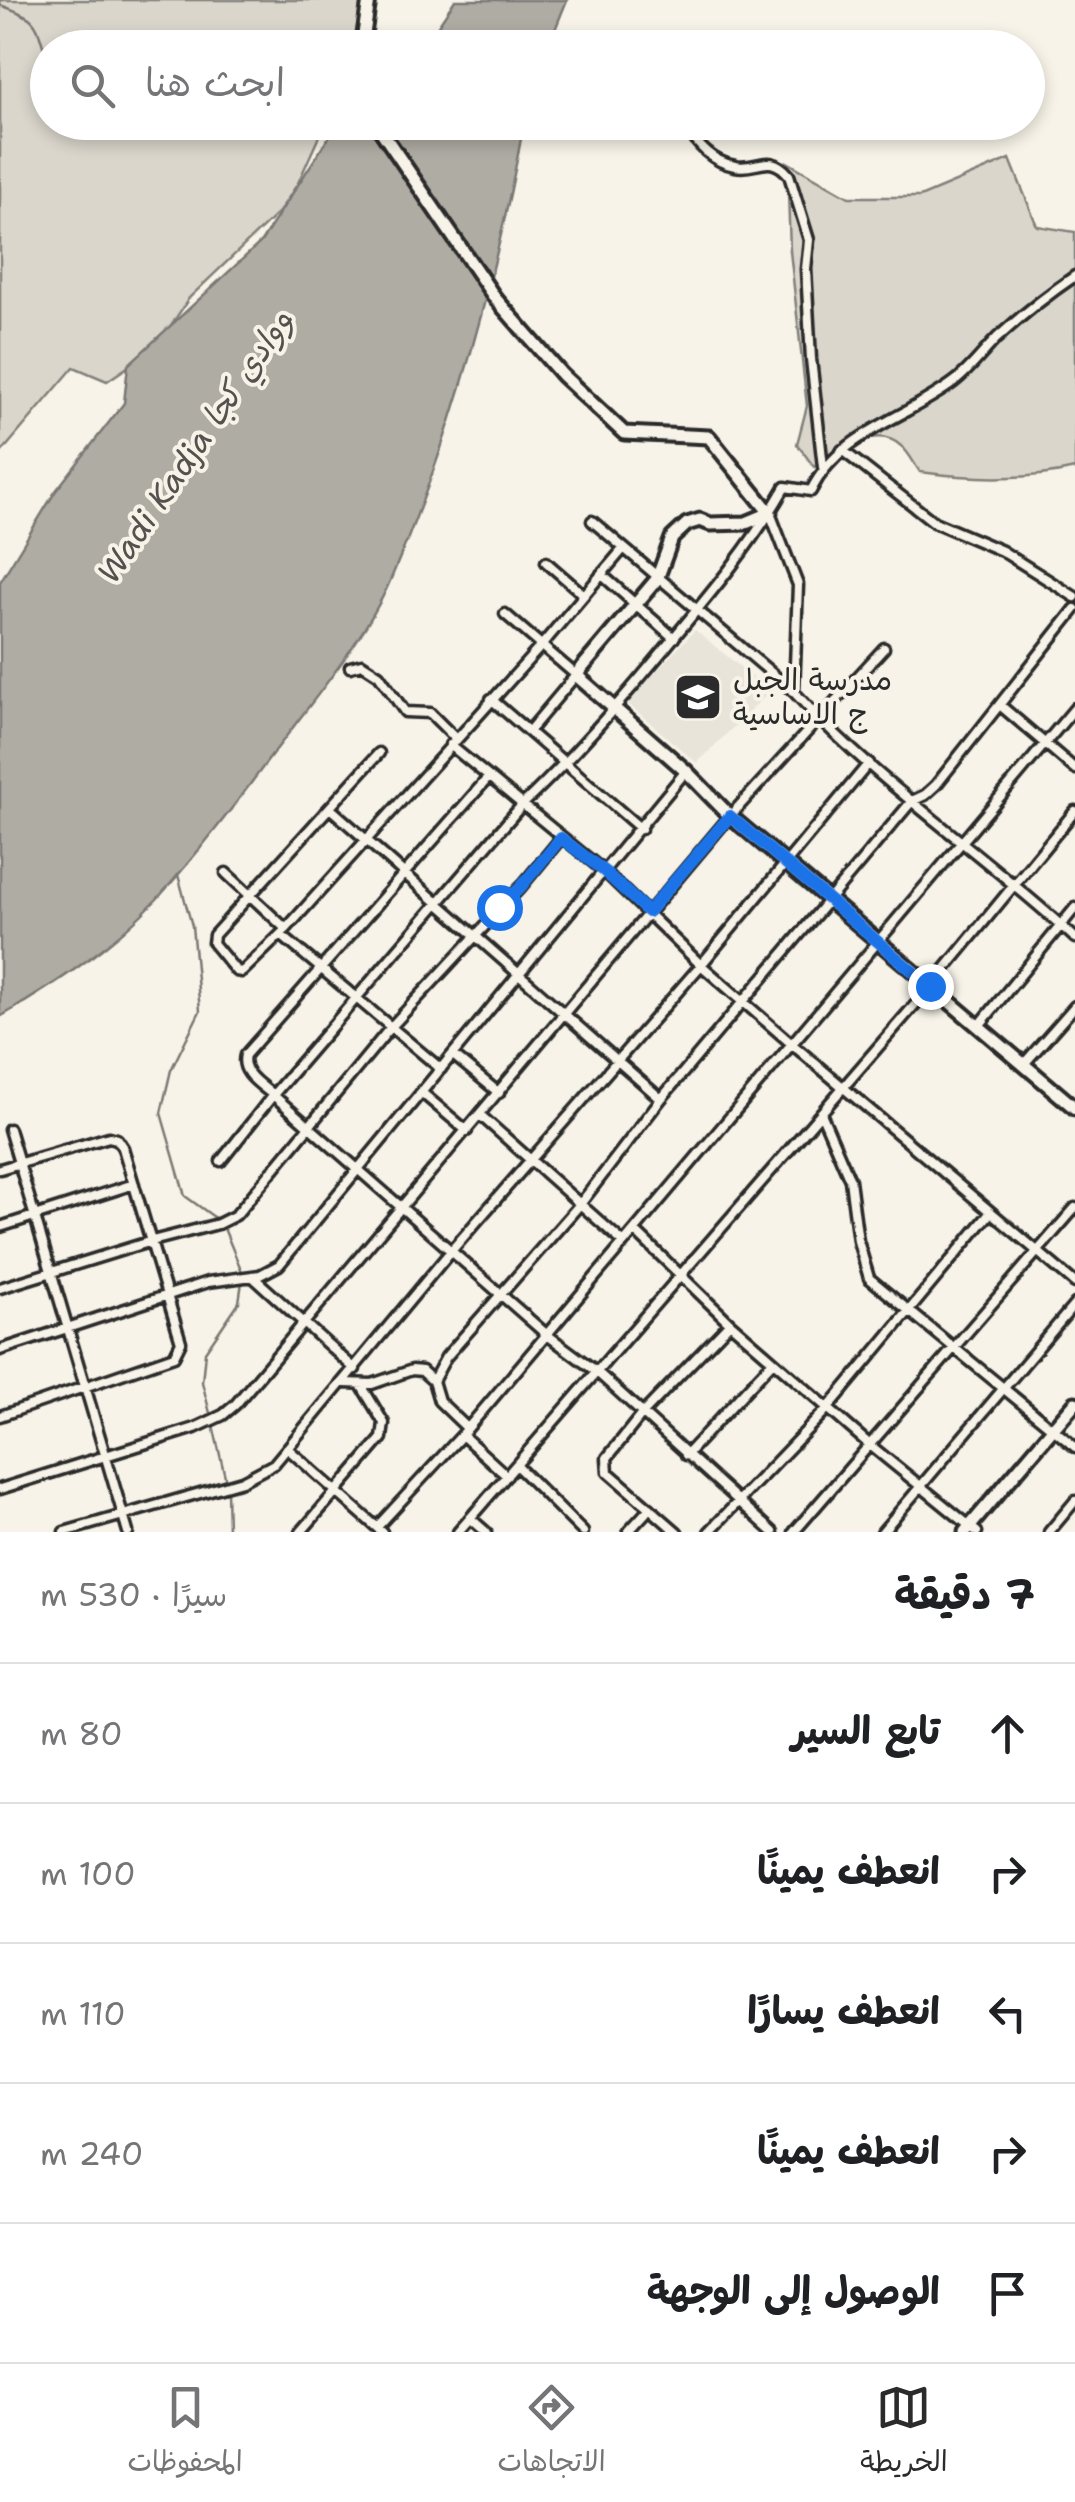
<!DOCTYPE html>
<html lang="ar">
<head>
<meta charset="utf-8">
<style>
  body { margin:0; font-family:"Shantell Sans","Playpen Sans Arabic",sans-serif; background:#f6f6f6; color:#202124; direction:rtl }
  .stop { position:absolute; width:30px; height:30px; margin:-22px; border:8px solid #1a73e8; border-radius:50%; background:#fff }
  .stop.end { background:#1a73e8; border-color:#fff; box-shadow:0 2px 10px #0008 }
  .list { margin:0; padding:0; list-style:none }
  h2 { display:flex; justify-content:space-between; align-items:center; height:130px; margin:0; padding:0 40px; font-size:42px }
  h2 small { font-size:32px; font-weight:400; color:#757577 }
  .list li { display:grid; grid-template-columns:65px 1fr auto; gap:30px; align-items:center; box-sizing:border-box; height:140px; padding:0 40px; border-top:2px solid #e0e0e0 }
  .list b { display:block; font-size:38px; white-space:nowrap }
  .list em { font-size:32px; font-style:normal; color:#757577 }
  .icon { flex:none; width:55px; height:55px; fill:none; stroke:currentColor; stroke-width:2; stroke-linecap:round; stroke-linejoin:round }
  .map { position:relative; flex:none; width:1075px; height:1532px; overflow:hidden; direction:ltr }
  .search { position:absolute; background:#fff; box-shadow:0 5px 15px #0003; left:30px; right:30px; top:30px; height:110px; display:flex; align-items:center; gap:25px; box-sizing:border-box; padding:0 35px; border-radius:55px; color:#757577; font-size:38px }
  .sheet { height:830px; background:#fff }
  nav { display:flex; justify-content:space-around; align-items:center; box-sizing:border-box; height:140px; border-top:2px solid #e0e0e0; background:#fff; font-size:28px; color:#757577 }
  nav a { display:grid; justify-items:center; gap:5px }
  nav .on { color:#2b2b2b }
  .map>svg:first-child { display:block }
</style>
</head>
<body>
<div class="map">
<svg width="1075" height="1532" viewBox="0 0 1075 1532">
  <rect width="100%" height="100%" fill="#f7f3e8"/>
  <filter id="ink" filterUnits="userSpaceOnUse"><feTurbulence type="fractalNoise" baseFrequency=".01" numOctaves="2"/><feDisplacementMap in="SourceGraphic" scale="20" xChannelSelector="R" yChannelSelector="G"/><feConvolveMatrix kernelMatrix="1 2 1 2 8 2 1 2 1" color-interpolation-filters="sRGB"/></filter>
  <g filter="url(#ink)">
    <path fill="#e8e4da" d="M695,630L770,691L697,763L627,703Z"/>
    <path fill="#dad6cc" stroke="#82807c" stroke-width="2.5" d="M0,0H369L363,47L48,48V122L325,123L298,183L279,212L189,298L157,347L107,381L74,367L0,454Z
      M1010,159L1037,226L1075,232V469C1024,481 972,479 920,472C914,464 909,452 901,446C875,422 838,454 814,467L797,444L807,406L790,251L787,162L849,197H920Z"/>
    <path fill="#afaca4" stroke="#7a7874" stroke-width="2.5" d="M455,0H567L548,47H417L433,33Z
      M338,123H524C495,280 454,434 390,581C369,630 326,684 294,726C250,784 206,845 157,899C112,947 56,984 0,1017V582L55,492L124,403L128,365L261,242Z"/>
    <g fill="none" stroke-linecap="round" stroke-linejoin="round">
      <path stroke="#7a7874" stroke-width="2.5" d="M0,5C43,20 34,22 48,61
        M247,122L330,129
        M178,875L192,926L200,1011L171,1070L161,1113L185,1196L218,1220
        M223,1226L243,1274
        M211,1417L202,1382L205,1352L239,1302L242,1282
        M213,1425L226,1481
        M227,1489L228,1532"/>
      <g stroke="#2b2b2b" stroke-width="15">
        <path id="minor" d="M685,125C697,145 712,162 735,166C757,171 769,151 789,175L809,240L806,269L811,359L823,467
          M842,450L934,522L1002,551L1075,597
          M770,513L798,585L794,692
          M592,521L794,692C878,784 984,854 1075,938
          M546,562L584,595
          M601,574L674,638
          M505,614L576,675L529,731
          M350,667L362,664L379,675L405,712L430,713L455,738
          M491,699L641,829
          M1001,706L1075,769
          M450,745L605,872L701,965L793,1045L1075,1283
          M379,753L214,935L213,943L236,971L242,972L286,929L541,646L623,549
          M488,778L245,1055C240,1073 260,1084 273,1095L546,1334L597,1372L773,1532
          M331,809L661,1099
          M226,873L286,929
          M281,935L441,1069
          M978,1027L1075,908
          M453,1055L499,1093
          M1023,1065L1075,1006
          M421,1092L467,1131
          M821,1113L850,1180L858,1241L869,1278L1075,1447
          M480,1115L624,1243
          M9,1129L128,1532
          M221,1161L273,1095L521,806C575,755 623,699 671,641C712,592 753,543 785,487L811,491C839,433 905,419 954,382C970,370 983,352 997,338C1022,315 1047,295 1075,276
          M0,1169L109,1137L117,1139L123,1148L181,1342L174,1356L0,1416
          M0,1227L134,1184
          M635,1231L730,1323L870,1445L977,1532
          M252,1276L355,1369
          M0,1288L152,1241L218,1224L236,1215L391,1027L520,888L561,838
          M0,1350L208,1282L260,1275L279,1265L686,771
          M433,1381L446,1357L581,1203L661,1099L912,801L925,795L936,785L1075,609
          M344,1383L372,1384L412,1370L422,1371L433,1381L439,1401L467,1428
          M462,1435L507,1476
          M287,1448L382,1532
          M686,1455L773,1361
          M516,1465L583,1532
          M0,1489L195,1428L223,1415L235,1405L730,816L884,648
          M470,1518L486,1532
          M377,1527L462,1435L1075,708
          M64,1532L242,1481L274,1464L451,1251L701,965L869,763
          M301,1532L382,1438L384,1423L361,1385
          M458,1532L931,986L1075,811
          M628,1532L650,1508
          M677,1532L608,1472L607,1458L642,1414L730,1323
          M709,1532L828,1408L991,1212
          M794,1532L1075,1208
          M882,1532L1075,1304
          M1049,1532L1075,1501"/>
      </g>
      <g stroke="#2b2b2b" stroke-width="19">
        <path id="secondary" d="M362,48L369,0
          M375,122L495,298L562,375L624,433L709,437L770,513L746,523L710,524L700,520L687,524L672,538L657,579L576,675L686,771L730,816L1075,1108
          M965,1532L1075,1403"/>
      </g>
      <use href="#minor" stroke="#f7f3e8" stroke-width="8"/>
      <use href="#secondary" stroke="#f7f3e8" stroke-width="11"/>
    </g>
  </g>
  <g fill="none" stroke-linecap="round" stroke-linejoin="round" filter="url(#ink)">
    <path stroke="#1a73e8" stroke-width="12" d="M499,907L520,888L561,838L605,872L648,912L730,816L930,986"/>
  </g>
  <defs>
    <g id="school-square" transform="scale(2.5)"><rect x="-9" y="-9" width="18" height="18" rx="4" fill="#2b2b2b" stroke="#f7f3e8"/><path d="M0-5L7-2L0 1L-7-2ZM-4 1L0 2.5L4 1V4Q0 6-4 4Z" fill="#fff"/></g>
  </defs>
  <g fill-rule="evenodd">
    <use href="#school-square" x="698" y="697"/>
  </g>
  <g text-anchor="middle" stroke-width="8" stroke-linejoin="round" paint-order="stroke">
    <g font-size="30" fill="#2b2b2b" stroke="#f7f3e8" text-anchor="start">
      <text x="733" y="690">مدرسة الجبل<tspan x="733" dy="34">ج الاساسية</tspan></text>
    </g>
    <g font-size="32" font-style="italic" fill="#53524f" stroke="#f7f3e8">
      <text transform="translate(195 446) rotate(-56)" y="11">Wadi Kadja ووادي كجا</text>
    </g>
  </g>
</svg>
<div class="stop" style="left:499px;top:907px"></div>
<div class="stop end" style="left:930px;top:986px"></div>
<div class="search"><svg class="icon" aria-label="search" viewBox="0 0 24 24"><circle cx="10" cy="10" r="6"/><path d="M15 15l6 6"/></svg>ابحث هنا</div>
</div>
<section class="sheet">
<h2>7 دقيقة<small>سيرًا · 530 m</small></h2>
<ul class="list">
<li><svg class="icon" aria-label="ahead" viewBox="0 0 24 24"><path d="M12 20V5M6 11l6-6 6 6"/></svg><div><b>تابع السير</b></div><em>80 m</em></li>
<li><svg class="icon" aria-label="right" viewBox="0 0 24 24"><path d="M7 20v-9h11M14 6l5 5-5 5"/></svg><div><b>انعطف يمينًا</b></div><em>100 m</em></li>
<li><svg class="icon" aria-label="left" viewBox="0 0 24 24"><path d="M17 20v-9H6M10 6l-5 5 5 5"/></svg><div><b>انعطف يسارًا</b></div><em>110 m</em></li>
<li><svg class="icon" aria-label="right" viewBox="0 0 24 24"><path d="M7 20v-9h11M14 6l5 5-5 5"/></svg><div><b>انعطف يمينًا</b></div><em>240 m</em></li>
<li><svg class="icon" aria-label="arrive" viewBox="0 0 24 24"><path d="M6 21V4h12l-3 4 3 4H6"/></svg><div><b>الوصول إلى الوجهة</b></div></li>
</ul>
</section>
<nav>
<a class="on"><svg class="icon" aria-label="map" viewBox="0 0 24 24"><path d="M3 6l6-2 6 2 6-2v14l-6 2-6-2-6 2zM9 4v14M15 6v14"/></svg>الخريطة</a>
<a><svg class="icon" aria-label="directions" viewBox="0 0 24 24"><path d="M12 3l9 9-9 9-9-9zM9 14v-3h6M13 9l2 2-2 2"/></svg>الاتجاهات</a>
<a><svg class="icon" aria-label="saved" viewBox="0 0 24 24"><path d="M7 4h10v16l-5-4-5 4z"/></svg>المحفوظات</a>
</nav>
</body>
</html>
